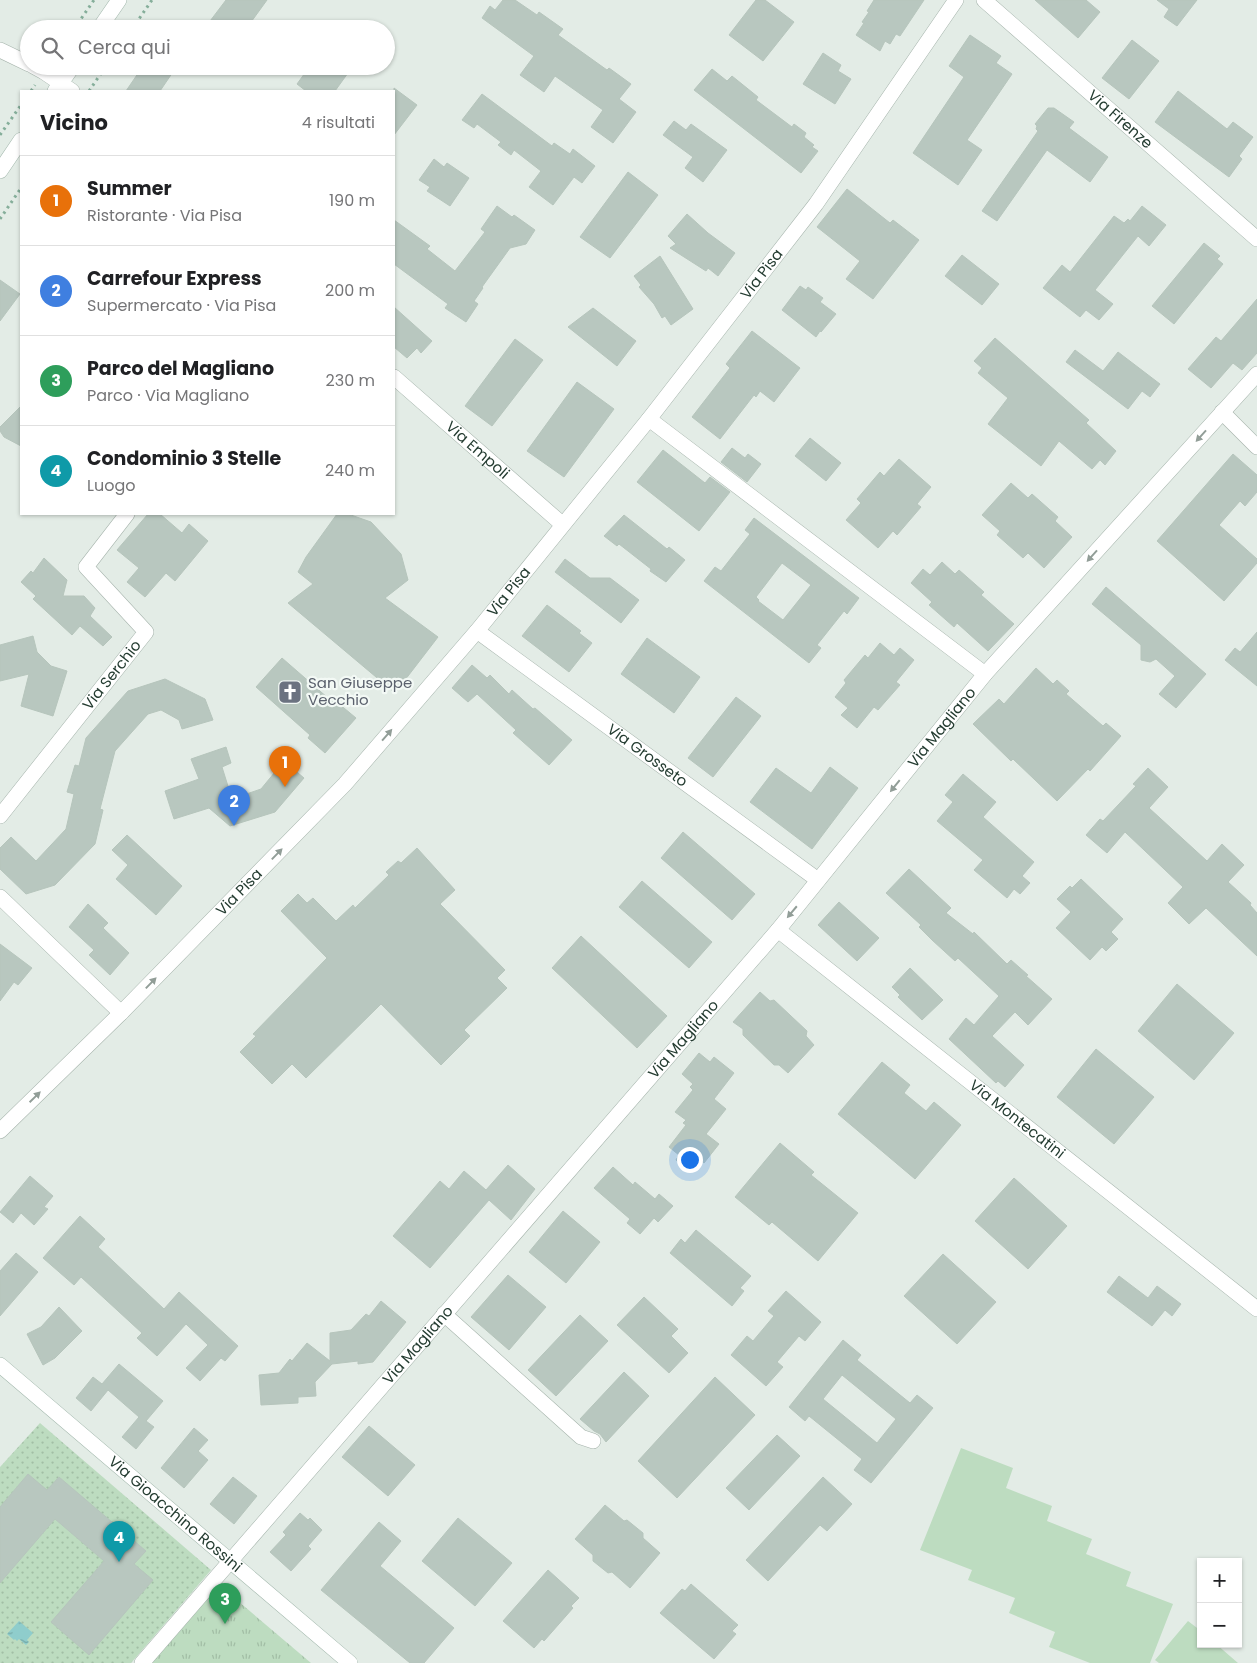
<!DOCTYPE html>
<html lang="it">
<head>
<meta charset="utf-8">
<style>
  body { margin:0; font-family:Poppins,sans-serif; background:#f6f6f6; color:#202124 }
  .controls { position:absolute; right:15px; bottom:15px; display:grid; overflow:hidden; border-radius:0px; box-shadow:0 1px 4px #0004 }
  .controls button { width:45px; height:45px; display:grid; place-items:center; padding:0; border:0; border-bottom:1px solid #e0e0e0; background:#fff; color:#202124; font:25px sans-serif }
  .you { position:absolute; left:689px; top:1159px; width:18px; height:18px; margin:-12px; border:4px solid #fff; border-radius:50%; background:#1a73e8; box-shadow:0 0 0 8px #1a73e833 }
  .badge { display:grid; place-items:center; width:32px; height:32px; border-radius:50%; background:#e96d64; color:#fff; font-size:16px; font-weight:700 }
  .pin { position:absolute; translate:-50% -41px; filter:drop-shadow(0 1px 2px #0008) }
  .pin::after { content:''; position:absolute; top:26px; width:18px; height:15px; background:inherit; clip-path:polygon(0 0,100% 0,50% 100%) }
  .list { margin:0; padding:0; list-style:none }
  h2 { display:flex; justify-content:space-between; align-items:center; height:65px; margin:0; padding:0 20px; font-size:21px }
  h2 small { font-size:16px; font-weight:400; color:#757577 }
  .list li { display:grid; grid-template-columns:32px 1fr auto; gap:15px; align-items:center; box-sizing:border-box; height:90px; padding:0 20px; border-top:1px solid #e0e0e0 }
  .list b { display:block; font-size:19px; white-space:nowrap }
  .list p { margin:0; font-size:16px; white-space:nowrap; color:#757577 }
  .list em { font-size:16px; font-style:normal; color:#757577 }
  .icon { flex:none; width:28px; height:28px; fill:none; stroke:currentColor; stroke-width:2; stroke-linecap:round; stroke-linejoin:round }
  .map { position:relative; flex:none; width:1257px; height:1663px; overflow:hidden }
  .search { position:absolute; background:#fff; box-shadow:0 1px 4px #0004; left:20px; top:20px; width:375px; height:55px; display:flex; align-items:center; gap:12px; box-sizing:border-box; padding:0 18px; border-radius:28px; color:#757577; font-size:19px }
  .panel { position:absolute; background:#fff; box-shadow:0 1px 4px #0004; left:20px; top:90px; width:375px; height:425px; border-radius:0px }
  .map>svg:first-child { display:block }
</style>
</head>
<body>
<div class="map">
<svg width="1257" height="1663" viewBox="0 0 1257 1663">
  <defs>
    <pattern id="grass-dots" width="8" height="8" patternUnits="userSpaceOnUse" patternTransform="scale(1.25)"><rect width="8" height="8" fill="#bddcc0"/><path d="M2 2h.1M6 6h.1" fill="none" stroke="#a2bea5" stroke-width="1.8" stroke-linecap="round"/></pattern>
    <pattern id="park-tufts" width="24" height="20" patternUnits="userSpaceOnUse" patternTransform="scale(1.25)"><rect width="24" height="20" fill="#bddcc0"/><path d="M3 7l-1-3M5 7V3M7 7l1-3M15 17l-1-3M17 17v-4M19 17l1-3" fill="none" stroke="#a2bea5"/></pattern>
    <pattern id="water-ripples" width="26" height="14" patternUnits="userSpaceOnUse" patternTransform="scale(1.25)"><rect width="26" height="14" fill="#8fcdcc"/><path d="M2 4q2-2 4 0t4 0M15 11q2-2 4 0t4 0" fill="none" stroke="#75a8a6"/></pattern>
  </defs>
  <rect width="100%" height="100%" fill="#e3ece6"/>
  <path fill="url(#grass-dots)" d="M40,1423L211,1570L131,1663H0V1467Z"/>
  <path fill="url(#park-tufts)" d="M219,1585L311,1663H150Z"/>
  <path fill="#bddcc0" d="M961,1448L1013,1468L1006,1488L1052,1506L1047,1521L1092,1539L1086,1554L1131,1572L1126,1586L1173,1604L1150,1663H1090L1049,1647L1055,1632L1009,1613L1015,1598L968,1580L972,1570L920,1550Z
    M1188,1621L1201,1631V1644H1216L1238,1663H1159L1155,1660Z"/>
  <path fill="url(#water-ripples)" d="M19,1621L33,1633L27,1640L29,1642L26,1645L19,1639L17,1641L15,1639L14,1640L7,1634Z"/>
  <path fill="#b8c7bf" stroke="#b6c5bc" fill-rule="evenodd" d="M226,0H267L246,29H204Z
    M503,0H515L537,15L539,12L563,29L558,35L607,70L609,68L631,84L619,99L636,112L613,143L591,127L603,110L555,76L544,92L520,75L534,56L482,18L490,6L495,10Z
    M756,0H765L794,22L763,61L729,35Z
    M874,0H924L900,36L896,34L890,44L885,41L880,51L856,35L864,23L862,22L869,12L867,11Z
    M1035,0H1086L1100,12L1078,38Z
    M1157,0H1197L1177,26L1164,17L1169,9Z
    M970,35L1001,56L996,63L1012,74L967,140L982,150L958,185L913,153L964,77L949,66Z
    M1132,40L1159,61L1129,99L1102,78Z
    M823,53L841,65L838,71L851,79L835,104L803,84Z
    M143,66H177L160,91H126Z
    M310,66H353L335,91H306L297,84Z
    M712,69L727,81L732,76L758,97L756,100L792,127L794,124L806,133L804,137L814,145L812,147L818,151L801,173L694,90Z
    M394,88L417,105L394,135Z
    M1178,91L1227,129L1233,122L1253,137L1239,156L1242,159L1229,177L1155,122Z
    M482,94L552,146L554,143L570,154L573,149L595,166L582,183L574,177L553,205L529,187L541,171L514,150L511,155L498,145L501,142L477,124L474,128L462,120Z
    M1048,108H1054L1074,122L1069,128L1108,157L1090,182L1047,150L997,221L982,211L1038,131L1036,129L1037,126L1035,124Z
    M674,121L686,130L691,124L727,150L703,182L685,168L693,157L663,135Z
    M434,159L444,167L447,163L469,178L450,206L427,191L430,187L419,180Z
    M628,172L658,195L610,258L580,237Z
    M847,189L890,223L893,220L919,240L873,299L846,279L860,261L817,227Z
    M497,206L512,217L514,215L535,230L526,244L510,248L482,287L483,288L474,301L478,304L466,322L445,308L448,304L394,264V220L430,246L427,249L455,271L485,232L481,229Z
    M1142,206L1166,225L1149,246L1138,236L1095,290L1113,304L1099,320L1086,310L1080,317L1043,288L1062,265L1070,272L1114,216L1124,223L1128,219L1130,221Z
    M687,214L708,233L735,253L718,276L708,268L706,271L670,248L676,244L668,236Z
    M1204,243L1220,256L1217,259L1223,264L1174,324L1152,306Z
    M962,255L999,284L982,305L945,276Z
    M660,256L693,309L671,325L665,316L662,318L654,304L639,287L641,285L634,276Z
    M0,280L20,294L0,321Z
    M800,286L806,290L808,287L823,298L820,302L836,314L821,332L820,331L816,337L782,310Z
    M1257,299V353L1242,370L1233,363L1211,388L1188,369L1216,337L1221,341Z
    M394,307L432,341L421,353L417,348L407,358L394,347Z
    M593,308L636,341L617,366L568,327Z
    M752,331L800,368L774,402L760,391L756,397L754,395L720,439L692,417L730,368L726,364Z
    M995,338L1089,420L1086,423L1116,451L1105,465L1100,460L1092,469L1059,441L1041,466L988,424L1008,398L978,373L982,368L974,361Z
    M515,339L543,360L492,426L465,406Z
    M1075,350L1103,371L1118,352L1160,384L1150,397L1142,391L1128,409L1066,362Z
    M577,382L614,409L564,477L527,451Z
    M21,406V446L4,437L0,431V427Z
    M810,438L841,463L826,481L795,456Z
    M732,448L745,458L748,454L761,464L747,482L721,462Z
    M663,450L705,483L710,477L730,492L699,531L637,482Z
    M1233,454L1257,475V492L1245,506L1240,501L1219,525L1257,559V563L1224,601L1157,541Z
    M899,459L931,487L917,504L921,507L897,535L893,531L878,548L846,520L861,503L857,499L880,472L884,476Z
    M1011,483L1028,498L1032,494L1058,517L1055,521L1072,537L1044,568L1028,553L1023,558L997,535L1000,531L982,515Z
    M148,514H160L182,533L189,524L208,541L175,581L166,573L145,597L127,582L139,568L117,550Z
    M337,514H348L371,522L401,554L408,580L385,598L438,637L395,693L288,603L313,584L298,572L306,557Z
    M624,515L667,549L669,547L685,560L666,582L650,571L651,569L619,544L617,546L604,536Z
    M754,518L859,598L847,614L844,611L817,645L821,648L809,663L704,581L715,567L721,571L750,534L745,530ZM782,563L811,585L783,620L758,601L759,600L756,597Z
    M44,558L67,580L63,596H84L95,608L90,616L112,637L103,646L80,626L72,635L33,599L36,596L21,582L31,571L33,573Z
    M565,559L590,578H610L639,600L621,623L555,572Z
    M942,562L955,574L959,570L984,592L981,595L1014,624L988,651L957,623L954,627L929,605L932,602L911,583L923,569L930,575Z
    M1106,587L1206,674L1176,708L1159,694L1175,676L1156,659L1150,662L1141,660V645L1092,604Z
    M547,605L581,631L579,633L592,643L569,672L522,636Z
    M1257,632V686L1225,660L1235,648L1240,652Z
    M33,636L37,652L51,666L67,671L53,716L21,706L29,674L0,681V645Z
    M647,638L700,677L674,713L621,674Z
    M880,643L894,655L900,648L914,660L896,682L900,685L878,710L874,707L857,728L841,715L848,708L835,697L846,683L844,680L865,655L868,658Z
    M282,658L336,705L338,703L356,718L325,753L308,738L310,735L256,687Z
    M472,665L487,678L490,675L509,694L512,690L533,709L535,708L572,740L549,765L513,733L516,730L477,694L468,702L452,688Z
    M1036,668L1053,684L1057,680L1069,691L1066,694L1103,726L1106,723L1121,736L1090,771L1088,769L1057,801L1013,759L1011,761L973,724L999,699L1004,704Z
    M165,679L205,699L213,720L182,729L179,720L161,710L148,714L115,751L100,809L103,810L95,844L55,885L26,894L0,869V848L11,837L36,861L66,829L74,794L67,792L75,765L79,766L86,738L128,691Z
    M736,697L761,716L713,777L688,758Z
    M226,747L231,763L222,767L232,799L261,789L284,761L304,778L275,812L230,826L209,808L174,819L165,791L199,779L191,759Z
    M830,767L858,788L812,849L750,802L776,768L811,793Z
    M1148,768L1168,787L1149,808L1207,861L1222,844L1244,865L1228,882L1251,903L1250,905L1257,913V956L1206,908L1189,924L1168,903L1183,887L1125,832L1107,853L1086,835L1100,819L1103,821L1136,786L1133,784Z
    M963,774L996,802L983,817L1034,862L1022,876L1030,883L1020,894L1014,889L1007,898L974,870L983,860L937,821L953,802L945,795Z
    M683,832L755,894L732,920L661,858Z
    M127,835L182,886L156,915L116,879L128,865L112,850Z
    M417,848L455,890L440,904L505,970L497,978L507,988L464,1030L470,1036L441,1065L381,1004L306,1078L292,1064L272,1084L240,1052L256,1036L253,1034L327,958L281,911L298,894L307,903L313,898L336,921L353,905L355,908L389,875L386,872L398,861L401,863Z
    M909,869L951,908L946,913L973,934L974,932L1007,964L1011,960L1028,975L1026,976L1052,999L1028,1025L1015,1012L992,1036L1024,1065L1005,1087L998,1081L996,1083L949,1039L966,1018L974,1025L999,996L958,958L955,961L932,940L919,927L921,925L886,893Z
    M1081,879L1123,919L1111,932L1118,939L1106,951L1102,947L1090,960L1056,928L1071,912L1057,899L1070,886L1072,888Z
    M642,881L712,942L689,968L619,907Z
    M839,902L879,938L857,961L818,925Z
    M88,904L108,923L103,928L129,953L110,975L89,955L94,950L69,927Z
    M581,936L667,1016L637,1048L552,968Z
    M0,944L32,968L18,985L14,982L0,1001Z
    M910,968L943,1000L922,1020L898,997L900,995L892,987Z
    M1177,984L1234,1033L1194,1080L1138,1031Z
    M760,992L770,1001L774,1000L807,1031L806,1036L814,1045L788,1073L779,1065H774L743,1035V1029L733,1022Z
    M1096,1049L1154,1097L1114,1144L1057,1097Z
    M699,1053L710,1062L714,1057L734,1073L714,1099L726,1109L706,1134L719,1144L704,1163L699,1159L690,1171L676,1160L679,1155L669,1147L686,1125L683,1123L686,1120L675,1112L693,1090L690,1087L693,1084L682,1074Z
    M882,1062L910,1085L904,1093L926,1111L934,1102L961,1125L915,1179L838,1114Z
    M780,1143L814,1172L811,1175L858,1213L818,1261L772,1222L769,1225L735,1197Z
    M508,1165L535,1189L511,1220L489,1200L430,1268L393,1236L440,1181L449,1189L464,1171L486,1190Z
    M613,1167L633,1185L635,1182L655,1199L659,1194L673,1206L658,1222L654,1218L640,1234L627,1223L630,1219L594,1188Z
    M30,1176L53,1196L44,1207L48,1209L34,1225L21,1213L13,1223L0,1212Z
    M1014,1178L1067,1226L1028,1269L975,1221Z
    M563,1211L600,1242L566,1283L529,1252Z
    M80,1216L105,1239L98,1247L164,1309L179,1292L238,1346L225,1361L221,1358L200,1381L186,1368L208,1345L186,1324L157,1356L137,1338L142,1333L81,1277L74,1285L43,1258Z
    M696,1230L751,1276L740,1288L744,1291L732,1306L670,1253L681,1239L685,1243Z
    M16,1253L38,1272L0,1316V1271Z
    M943,1254L996,1302L957,1344L904,1296Z
    M508,1275L546,1307L509,1350L471,1317Z
    M1119,1276L1148,1298L1157,1286L1181,1304L1172,1316L1165,1310L1152,1326L1107,1292Z
    M786,1291L821,1322L805,1341L799,1336L777,1362L783,1367L766,1386L731,1355L747,1336L753,1341L774,1316L768,1311Z
    M644,1297L678,1329L671,1336L688,1353L669,1373L617,1325Z
    M381,1301L406,1322L373,1362L358,1364V1361L332,1364L315,1382L316,1396L298,1397V1403L261,1405L259,1375L279,1373L290,1359L292,1361L307,1343L330,1361V1333L351,1330L366,1314L369,1316Z
    M59,1307L82,1331L55,1358L43,1365L27,1334L41,1327Z
    M580,1315L608,1341L556,1396L528,1370Z
    M843,1340L861,1355L857,1360L910,1403L917,1395L933,1408L871,1483L854,1470L862,1459L809,1416L805,1421L789,1407ZM842,1375L896,1419L877,1443L823,1399Z
    M119,1364L163,1401L146,1421L154,1427L136,1449L122,1437L139,1417L108,1390L91,1411L76,1398L93,1377L102,1384Z
    M624,1372L649,1396L606,1442L600,1434L594,1431L580,1419Z
    M715,1377L755,1415L677,1498L638,1461Z
    M369,1426L415,1465L388,1496L342,1457Z
    M194,1428L208,1440L198,1451L208,1460L184,1488L161,1468Z
    M777,1435L800,1456L749,1510L726,1488Z
    M28,1474L47,1490L59,1477L146,1551L134,1564L153,1580L89,1655L51,1622L104,1561L55,1519L0,1583V1507Z
    M233,1477L257,1496L234,1524L210,1504Z
    M823,1477L852,1504L827,1531L820,1525L768,1581L746,1560Z
    M605,1505L624,1521L627,1520L643,1533V1538L660,1553L630,1588L612,1572L608,1573L593,1561V1555L575,1539Z
    M300,1513L308,1520L310,1518L322,1530L308,1546L311,1549L291,1571L270,1552L286,1535L283,1532Z
    M458,1518L512,1563L475,1606L422,1561Z
    M379,1522L401,1541L380,1566L454,1628L424,1663H410L321,1590Z
    M548,1570L579,1598L571,1606L573,1608L544,1641L542,1639L534,1648L503,1621Z
    M691,1584L738,1625L732,1631L736,1634L714,1659L660,1613L682,1589L685,1591Z"/>
  <g fill="none" stroke-linecap="round" stroke-linejoin="round">
    <g stroke="#a6b4ac" stroke-width="16">
      <g id="street">
        <path id="s1" d="M984,0L1257,239"/>
        <path d="M0,50L29,64"/>
        <path d="M33,66L44,72L72,91"/>
        <path id="s2" d="M394,377L562,524"/>
        <path d="M1222,412L1257,447"/>
        <path d="M649,419L985,674"/>
        <path id="s3" d="M477,631L818,880"/>
        <path id="s4" d="M0,816L146,632L86,567L127,514"/>
        <path d="M0,897L121,1013"/>
        <path id="s5" d="M778,930L1257,1309"/>
        <path id="s6" d="M0,1131L121,1013L345,784L477,631L649,419L816,204L956,0"/>
        <path d="M444,1314L581,1437L593,1441"/>
        <path id="s7" d="M142,1663L778,930L985,674L1257,374"/>
      </g>
    </g>
    <g stroke="#a2b7ac" stroke-width="16">
      <g id="secondary">
        <path d="M99,29L119,0"/>
        <path d="M55,91L73,66"/>
        <path d="M0,171L21,140"/>
        <path id="s8" d="M0,1365L350,1663"/>
      </g>
    </g>
    <path stroke="#85ae9a" stroke-width="3" stroke-dasharray="2.5 4" stroke-linecap="butt" d="M74,29L94,0
      M132,29L152,0
      M31,91L35,85
      M89,91L106,66
      M0,135L21,105
      M0,219L21,188"/>
    <use href="#street" stroke="#fff" stroke-width="15"/>
    <use href="#secondary" stroke="#fff" stroke-width="15"/>
  </g>
  <defs><path id="oneway-solid" d="M-6-.8H1V-3.2L6.5 0L1 3.2V.8H-6Z" transform="scale(1.25)"/></defs>
  <g fill="#929e98">
    <use href="#oneway-solid" transform="translate(1201 436) rotate(132)"/>
    <use href="#oneway-solid" transform="translate(1092 556) rotate(132)"/>
    <use href="#oneway-solid" transform="translate(387 735) rotate(-49)"/>
    <use href="#oneway-solid" transform="translate(895 786) rotate(129)"/>
    <use href="#oneway-solid" transform="translate(277 854) rotate(-46)"/>
    <use href="#oneway-solid" transform="translate(792 912) rotate(130)"/>
    <use href="#oneway-solid" transform="translate(151 983) rotate(-46)"/>
    <use href="#oneway-solid" transform="translate(35 1097) rotate(-44)"/>
  </g>
  <defs>
    <g id="church-square" transform="scale(1.25)"><rect x="-9" y="-9" width="18" height="18" rx="4" fill="#6b7280" stroke="#f3f9f5"/><path d="M-1.2-6h2.4v3.5h3.3v2.4h-3.3V6h-2.4V-.1h-3.3v-2.4h3.3Z" fill="#fff"/></g>
  </defs>
  <g fill-rule="evenodd">
    <use href="#church-square" x="290" y="692"/>
  </g>
  <g text-anchor="middle" stroke-width="4.5" stroke-linejoin="round" paint-order="stroke">
    <g font-size="15" fill="#243c31" stroke="#f3f9f5">
      <text dy="5" stroke="none"><textPath href="#s1" startOffset="181">Via Firenze</textPath></text>
      <text dy="5" stroke="none"><textPath href="#s6" startOffset="1148">Via Pisa</textPath></text>
      <text dy="5" stroke="none"><textPath href="#s2" startOffset="111">Via Empoli</textPath></text>
      <text dy="5" stroke="none"><textPath href="#s6" startOffset="742">Via Pisa</textPath></text>
      <text dy="5" stroke="none"><textPath href="#s4" startOffset="180">Via Serchio</textPath></text>
      <text dy="5" stroke="none"><textPath href="#s7" startOffset="1231">Via Magliano</textPath></text>
      <text dy="5" stroke="none"><textPath href="#s3" startOffset="211">Via Grosseto</textPath></text>
      <text dy="5" stroke="none"><textPath href="#s6" startOffset="338">Via Pisa</textPath></text>
      <text dy="5" stroke="none"><textPath href="#s7" startOffset="826">Via Magliano</textPath></text>
      <text dy="5" stroke="none"><textPath href="#s5" startOffset="305">Via Montecatini</textPath></text>
      <text dy="5" stroke="none"><textPath href="#s7" startOffset="421">Via Magliano</textPath></text>
      <text dy="5" stroke="none"><textPath href="#s8" startOffset="230">Via Gioacchino Rossini</textPath></text>
    </g>
    <g font-size="15" fill="#5b616d" stroke="#f3f9f5" text-anchor="start">
      <text x="308" y="688">San Giuseppe<tspan x="308" dy="17">Vecchio</tspan></text>
    </g>
  </g>
</svg>
<div class="controls">
<button>+</button>
<button>−</button>
</div>
<div class="you"></div>
<div class="pin badge" style="left:285px;top:787px;background:#e8710a">1</div>
<div class="pin badge" style="left:234px;top:826px;background:#3f7fe0">2</div>
<div class="pin badge" style="left:225px;top:1624px;background:#2e9e5b">3</div>
<div class="pin badge" style="left:119px;top:1562px;background:#0f9aa8">4</div>
<div class="search"><svg class="icon" aria-label="search" viewBox="0 0 24 24"><circle cx="10" cy="10" r="6"/><path d="M15 15l6 6"/></svg>Cerca qui</div>
<section class="panel">
<h2>Vicino<small>4 risultati</small></h2>
<ul class="list">
<li><span class="badge" style="background:#e8710a">1</span><div><b>Summer</b><p>Ristorante · Via Pisa</p></div><em>190 m</em></li>
<li><span class="badge" style="background:#3f7fe0">2</span><div><b>Carrefour Express</b><p>Supermercato · Via Pisa</p></div><em>200 m</em></li>
<li><span class="badge" style="background:#2e9e5b">3</span><div><b>Parco del Magliano</b><p>Parco · Via Magliano</p></div><em>230 m</em></li>
<li><span class="badge" style="background:#0f9aa8">4</span><div><b>Condominio 3 Stelle</b><p>Luogo</p></div><em>240 m</em></li>
</ul>
</section>
</div>
</body>
</html>
